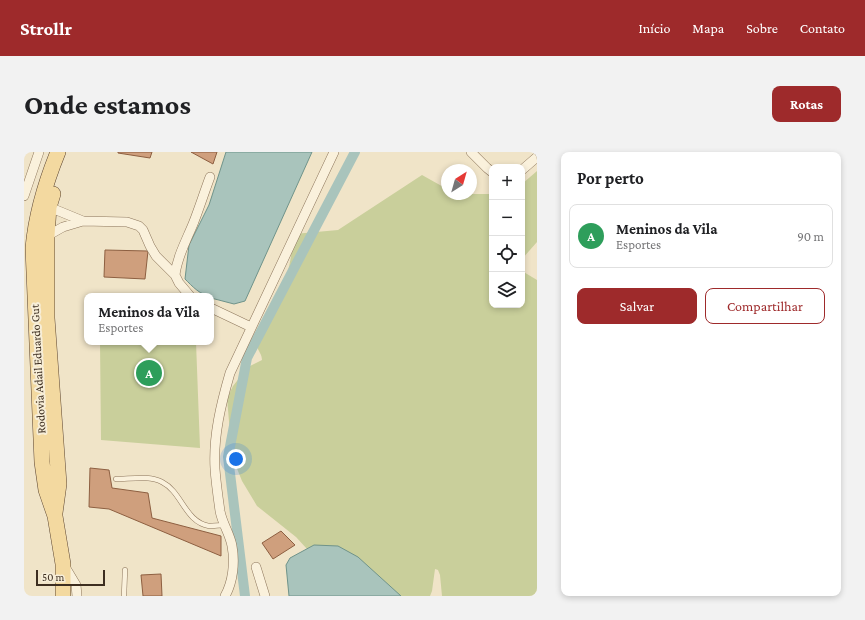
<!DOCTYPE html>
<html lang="pt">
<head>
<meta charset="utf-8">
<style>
  body { margin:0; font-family:"Crimson Pro",serif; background:#f2f2f2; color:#202124 }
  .controls { position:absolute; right:12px; top:12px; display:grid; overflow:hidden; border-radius:8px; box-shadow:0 2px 6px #0003 }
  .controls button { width:36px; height:36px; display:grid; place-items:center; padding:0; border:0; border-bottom:1px solid #e0e0e0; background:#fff; color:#202124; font:20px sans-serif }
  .compass { position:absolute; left:417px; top:12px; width:36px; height:36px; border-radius:50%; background:#fff; box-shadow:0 2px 6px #0003; rotate:37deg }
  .scale { position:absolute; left:12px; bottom:10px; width:69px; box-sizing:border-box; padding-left:4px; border:2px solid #3d2e20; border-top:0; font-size:11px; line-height:14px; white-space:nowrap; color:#3d2e20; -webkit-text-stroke:3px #f7eed8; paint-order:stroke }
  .you { position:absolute; left:212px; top:307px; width:14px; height:14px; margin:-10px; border:3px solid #fff; border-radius:50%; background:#1a73e8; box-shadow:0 0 0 6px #1a73e833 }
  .badge { display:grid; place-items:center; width:26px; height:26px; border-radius:50%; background:#9e2a2b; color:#fff; font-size:13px; font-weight:700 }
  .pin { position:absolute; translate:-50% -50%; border:2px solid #fff; box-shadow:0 1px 4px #0006 }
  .popup { position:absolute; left:60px; top:141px; width:130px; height:52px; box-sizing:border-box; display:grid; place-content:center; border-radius:8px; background:#fff; filter:drop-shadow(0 1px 3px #0005); font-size:13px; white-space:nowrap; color:#757577 }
  .popup b { font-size:15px; color:#202124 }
  .popup::after { content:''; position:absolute; left:50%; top:100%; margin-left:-8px; border:8px solid transparent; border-top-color:#fff }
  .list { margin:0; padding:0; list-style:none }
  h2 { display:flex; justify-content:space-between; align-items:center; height:52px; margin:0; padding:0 16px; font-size:17px }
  h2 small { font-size:13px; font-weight:400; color:#757577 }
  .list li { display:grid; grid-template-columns:26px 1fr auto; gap:12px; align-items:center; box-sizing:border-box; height:64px; margin:0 8px 8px; padding:0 8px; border:1px solid #e0e0e0; border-radius:8px }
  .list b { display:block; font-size:15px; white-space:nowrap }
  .list p { margin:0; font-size:13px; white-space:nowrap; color:#757577 }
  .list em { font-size:13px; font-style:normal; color:#757577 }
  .actions { display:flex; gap:8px; padding:12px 16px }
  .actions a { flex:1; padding:9px 0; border:1px solid #9e2a2b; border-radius:8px; text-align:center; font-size:14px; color:#9e2a2b }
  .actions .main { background:#9e2a2b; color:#fff }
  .icon { flex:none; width:22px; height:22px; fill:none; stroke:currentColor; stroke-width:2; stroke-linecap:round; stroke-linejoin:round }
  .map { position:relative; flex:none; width:513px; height:444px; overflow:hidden; border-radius:8px }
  header { display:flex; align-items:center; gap:24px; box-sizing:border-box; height:56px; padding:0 20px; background:#9e2a2b; color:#fff }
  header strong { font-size:19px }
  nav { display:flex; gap:22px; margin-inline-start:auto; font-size:14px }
  .intro { display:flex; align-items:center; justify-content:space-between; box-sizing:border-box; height:96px; padding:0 24px }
  h1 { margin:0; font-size:28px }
  .button { padding:10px 18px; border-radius:8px; background:#9e2a2b; color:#fff; font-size:14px; font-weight:700 }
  main { display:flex; gap:24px; padding:0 24px }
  aside { flex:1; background:#fff; border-radius:8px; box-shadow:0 2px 6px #0003 }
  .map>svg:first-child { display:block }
</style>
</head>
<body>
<header>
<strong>Strollr</strong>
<nav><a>Início</a><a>Mapa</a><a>Sobre</a><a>Contato</a></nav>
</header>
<div class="intro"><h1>Onde estamos</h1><a class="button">Rotas</a></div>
<main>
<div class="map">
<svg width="513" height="444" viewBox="0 0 513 444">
  <rect width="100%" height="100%" fill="#f0e4c8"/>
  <path fill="#c9cf9b" d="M513,19V90L498,107V32Z
    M398,23L423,37V42H468V153H498V119L513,128V444H418L416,423L414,418L411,417L408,439L406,444H351L286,405L283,397L272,385L233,354L218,329L212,314L210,298L206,281L203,246L209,234L224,215L238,208C238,202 234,199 233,194C231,178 257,138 263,122C267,110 268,95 270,82L314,78Z
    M76,190H172L176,296L77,288Z"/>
  <path fill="#a9c4bc" stroke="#6f938a" d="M202,0H288L221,149L210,152L187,146V144C177,144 168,134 161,127L165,93L185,53Z
    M290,393L314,394L334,405L377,444H265L262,413L266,406Z"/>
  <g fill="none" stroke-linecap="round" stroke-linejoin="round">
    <path stroke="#a9c4bc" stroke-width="10" d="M221,444L204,305L223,206L331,0"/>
  </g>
  <path fill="#cf9f7d" stroke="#8d5f41" d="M94,0H128L126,6L94,1Z
    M167,0H193L189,12Z
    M81,98L124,99L121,127L80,125Z
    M66,316L85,318L88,336L124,341L128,366L197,384V404L85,357L65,355Z
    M257,379L271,393L249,407L238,391Z
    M137,422L138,444H119L117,423Z"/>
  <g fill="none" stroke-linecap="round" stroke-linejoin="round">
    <g stroke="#8d765c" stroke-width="5.5">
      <path id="service" d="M92,327C106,327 126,323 138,330C158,340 161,370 185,374C190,374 196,373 201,373
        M100,444L101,418"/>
    </g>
    <g stroke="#8d765c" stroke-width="10">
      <path id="minor" d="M447,0L463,16L468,20
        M498,18L513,5
        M0,44L15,0
        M25,55L59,69
        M23,84L39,75L59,69L103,70L115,74L119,78L126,94L132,104L151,123L155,131L166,144
        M151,123C153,105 162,89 169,72C175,57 180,41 186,25
        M187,156L227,175
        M40,413L52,433L53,444
        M232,415L241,444
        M201,444C209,430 211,410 208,394C206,382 198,371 196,359C194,345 192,331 191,317C189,284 197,252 206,221L310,0"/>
    </g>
    <g stroke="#5b4430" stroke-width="16">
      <path id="primary" d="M34,0C21,32 12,62 9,96L18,310L22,338L31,364L39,412V444
        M29,42L25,55L23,84V166L35,332L31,361"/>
    </g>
    <use href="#service" stroke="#faf1dc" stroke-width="4.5"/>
    <use href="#minor" stroke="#faf1dc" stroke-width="9"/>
    <use href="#primary" stroke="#f3d9a0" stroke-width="15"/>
  </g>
  <g text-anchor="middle" stroke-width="4" stroke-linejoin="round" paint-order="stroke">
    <g font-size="12" fill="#3d2e20" stroke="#f7eed8">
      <text transform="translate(14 217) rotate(-93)" y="4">Rodovia Adail Eduardo Gut</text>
    </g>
  </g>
</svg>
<div class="controls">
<button>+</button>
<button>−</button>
<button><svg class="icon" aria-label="locate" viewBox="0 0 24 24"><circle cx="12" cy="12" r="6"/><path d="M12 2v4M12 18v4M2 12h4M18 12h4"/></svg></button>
<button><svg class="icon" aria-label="layers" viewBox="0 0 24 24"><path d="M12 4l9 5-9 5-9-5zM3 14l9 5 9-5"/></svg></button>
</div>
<svg class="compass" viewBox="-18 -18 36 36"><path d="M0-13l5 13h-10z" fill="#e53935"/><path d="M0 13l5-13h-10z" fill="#757577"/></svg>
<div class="scale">50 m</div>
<div class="you"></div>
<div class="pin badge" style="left:125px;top:221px;background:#2e9e5b">A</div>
<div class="popup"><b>Meninos da Vila</b>Esportes</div>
</div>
<aside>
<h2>Por perto<small></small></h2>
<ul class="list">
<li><span class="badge" style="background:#2e9e5b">A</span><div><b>Meninos da Vila</b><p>Esportes</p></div><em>90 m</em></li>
</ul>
<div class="actions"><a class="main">Salvar</a><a>Compartilhar</a></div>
</aside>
</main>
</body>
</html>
